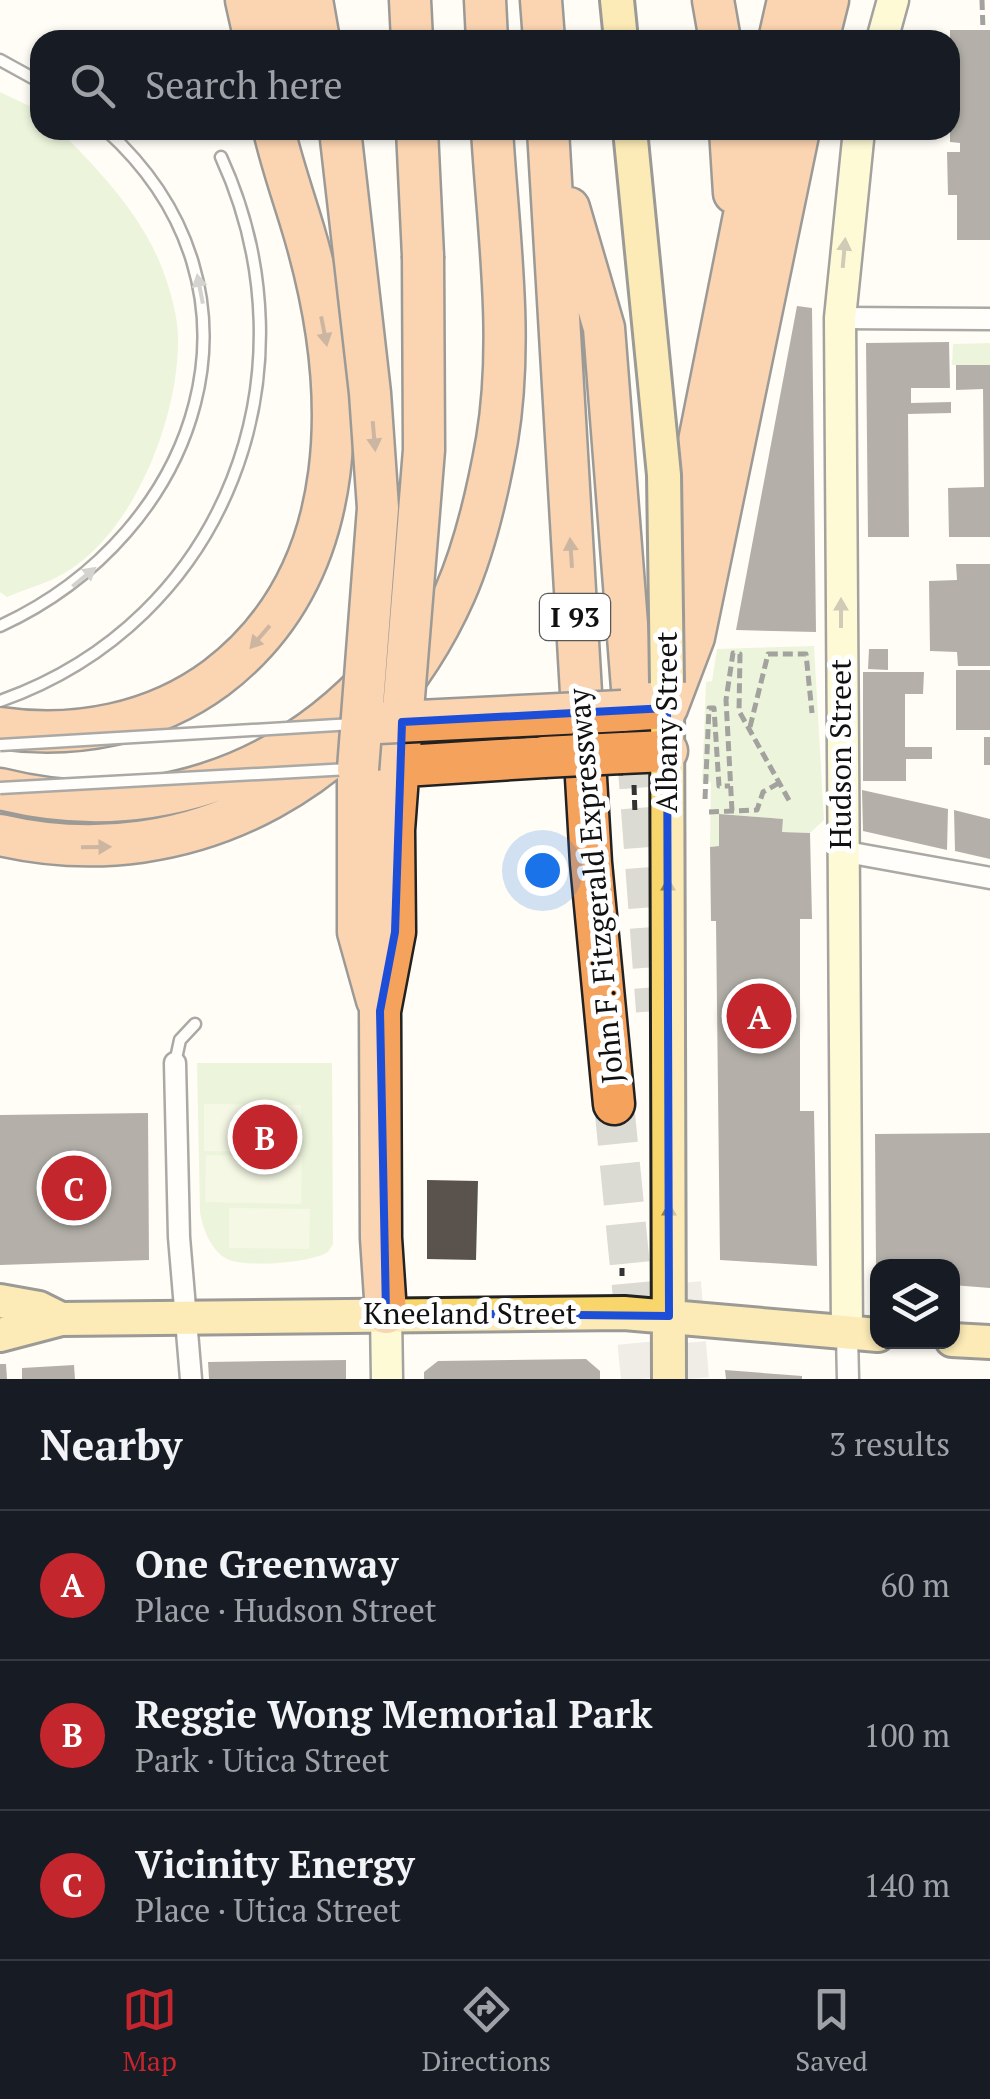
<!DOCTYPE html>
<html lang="en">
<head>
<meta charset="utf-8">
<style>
  body { margin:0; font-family:"PT Serif",serif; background:#242831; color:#f1f3f6 }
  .controls { position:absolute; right:30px; bottom:30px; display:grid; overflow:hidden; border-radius:20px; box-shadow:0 2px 8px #0004 }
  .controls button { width:90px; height:90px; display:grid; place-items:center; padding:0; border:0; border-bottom:2px solid #363941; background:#171b24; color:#f1f3f6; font:50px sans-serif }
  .you { position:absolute; left:542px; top:870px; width:35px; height:35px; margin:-25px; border:8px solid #fff; border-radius:50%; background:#1a73e8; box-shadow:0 0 0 15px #1a73e833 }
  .badge { display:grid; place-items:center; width:65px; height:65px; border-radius:50%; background:#c4262e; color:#fff; font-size:32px; font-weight:700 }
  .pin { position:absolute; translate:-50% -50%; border:5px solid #fff; box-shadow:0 2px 10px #0006 }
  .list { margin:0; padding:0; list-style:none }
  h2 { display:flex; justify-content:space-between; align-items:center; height:130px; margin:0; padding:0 40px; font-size:42px }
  h2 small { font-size:32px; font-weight:400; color:#9ea1a6 }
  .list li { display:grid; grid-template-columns:65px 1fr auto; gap:30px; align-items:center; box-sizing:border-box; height:150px; padding:0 40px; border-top:2px solid #363941 }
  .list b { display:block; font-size:38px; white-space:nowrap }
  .list p { margin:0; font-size:32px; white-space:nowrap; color:#9ea1a6 }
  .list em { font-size:32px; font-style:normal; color:#9ea1a6 }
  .icon { flex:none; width:55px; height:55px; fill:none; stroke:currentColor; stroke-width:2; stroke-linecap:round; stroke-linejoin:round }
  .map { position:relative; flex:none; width:990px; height:1379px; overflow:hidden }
  .search { position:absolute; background:#171b24; box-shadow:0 2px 8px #0004; left:30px; right:30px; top:30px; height:110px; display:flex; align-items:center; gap:25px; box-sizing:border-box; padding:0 35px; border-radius:30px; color:#9ea1a6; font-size:38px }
  .sheet { height:580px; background:#171b24 }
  nav { display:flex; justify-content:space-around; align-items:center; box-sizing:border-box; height:140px; border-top:2px solid #363941; background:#171b24; font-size:28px; color:#9ea1a6 }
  nav a { display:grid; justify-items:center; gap:5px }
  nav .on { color:#c4262e }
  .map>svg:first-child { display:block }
</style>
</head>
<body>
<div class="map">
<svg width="990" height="1379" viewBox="0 0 990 1379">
  <rect width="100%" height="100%" fill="#fffdf5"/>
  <path fill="#d5ebbd" d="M0,92L40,111V130H59C97,168 139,212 160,263C168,282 178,315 178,336C180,415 135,533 63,574C46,584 25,589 7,597L0,592Z
    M990,343V365H952L953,344Z
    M814,646L824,820L810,833L782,832L783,819L719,814V846L710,847L711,782H702L706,682L712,681L717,649Z
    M197,1063H332L333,1244L328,1252C311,1263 245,1268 227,1259C211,1251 202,1227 200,1212Z"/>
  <path fill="#e6f2cf" d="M204,1104L301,1105L300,1152L204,1151Z
    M206,1155L302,1157L301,1204L205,1202Z
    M229,1208L310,1209L309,1249L229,1248Z"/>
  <path fill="#5a524d" d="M950,30H990V240H957V195H948L947,152H960V143L950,142Z
    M797,306L812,308L816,632L736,630Z
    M949,342L950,388H911V403L951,402V413L908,414L909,537H868L866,343Z
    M956,365H990V537H949L948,488L984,487L983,389L956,390Z
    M956,564H990V666H958L957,652L930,651L929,581L957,580Z
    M869,649H888V670L868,669Z
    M956,670H990V730H956Z
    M863,672H924L923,694H905V747H932V759H906V781H863Z
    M984,737H990V765H984Z
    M862,790L948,809L947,850L863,831Z
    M954,810L990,819V859L955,851Z
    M719,814L783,819L782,832L810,833L812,919H800V1111H814L817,1266L720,1260L716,921H711L710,847L719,846Z
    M148,1113L149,1260L0,1265V1115Z
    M990,1133V1288L952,1285V1266H876L875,1134Z
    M427,1180L478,1181L476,1260L427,1259Z
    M586,1359L600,1371V1379H424V1372L438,1361Z
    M346,1360V1379H209L208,1362Z
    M0,1364H6L7,1379H0Z
    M74,1365L75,1379H22V1368Z
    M725,1370L802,1376V1379H726Z"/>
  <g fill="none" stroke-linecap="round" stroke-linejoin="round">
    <path stroke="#dbdad3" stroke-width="40" stroke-dasharray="40 20" stroke-linecap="butt" d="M632,688L656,1011
      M614,1104L641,1379
      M681,1283L689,1379"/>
    <g stroke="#444" stroke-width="15">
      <path id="service" d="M0,60L40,82
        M0,626C200,534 284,291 106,130
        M0,701C227,621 319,371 221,157
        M175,1063L180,1040L195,1024"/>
    </g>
    <g stroke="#444" stroke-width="25">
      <path id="minor" d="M840,318L990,319
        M841,851L990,878
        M175,1063L179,1237L191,1379
        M847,1334L848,1379"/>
    </g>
    <g stroke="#333" stroke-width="35">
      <path id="secondary" d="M882,40L893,0
        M386,1313L387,1379
        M847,1334L840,318L859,130"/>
    </g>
    <g stroke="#222" stroke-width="38">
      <path id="primary" d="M617,0L621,40
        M667,684L669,1379
        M0,1301L39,1308L61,1319
        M0,1335L61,1319L624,1313L878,1335
        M952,1340L990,1342"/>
    </g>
    <g stroke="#222" stroke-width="45">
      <path id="motorway" d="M246,0L255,40
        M281,0L287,40
        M312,0L319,40
        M410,0L412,40
        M485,0L487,40
        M541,0L544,40
        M713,0L720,40
        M779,40L788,0
        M818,40L828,0
        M417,130L423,256
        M548,130L591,863L614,1104
        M730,130L734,193
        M569,208L604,328L632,688
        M671,582L761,130
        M622,711L667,708L694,637L799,130
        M0,728C75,739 154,724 216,678C356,572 349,385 304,232C294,198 282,165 274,130
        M622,753L667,751
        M0,789C143,825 282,779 380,669
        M0,835C194,880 375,774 455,593C476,545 488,491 497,440C514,339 498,231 492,130
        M377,1000L358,932V769L544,757
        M386,1313L381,1238L380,1011L395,932L394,830L402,722"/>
    </g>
    <path stroke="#333" stroke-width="5" stroke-dasharray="10 5" stroke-linecap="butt" d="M982,0L983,30
      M750,727L768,654H806L812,713
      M634,785L635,814
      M705,799L709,708H714L719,786H730
      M732,811L726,700L733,653L740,654L739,711L790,802
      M709,812L757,810L763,792L779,783
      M622,1268V1276"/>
    <use href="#service" stroke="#fff" stroke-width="10"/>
    <use href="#minor" stroke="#fff" stroke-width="20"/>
    <use href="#secondary" stroke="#fff6b0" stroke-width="30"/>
    <use href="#primary" stroke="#f9d66b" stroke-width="32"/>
    <use href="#motorway" stroke="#f5a25d" stroke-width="40"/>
    <g stroke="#444" stroke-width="15" stroke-linecap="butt">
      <path id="service-bridge" d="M0,745L353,724
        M0,788L349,769"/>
    </g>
    <g stroke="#222" stroke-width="38" stroke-linecap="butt">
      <path id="primary-bridge" d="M630,130L664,475L667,683"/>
    </g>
    <g stroke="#222" stroke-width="45" stroke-linecap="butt">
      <path id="motorway-bridge" d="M340,130L370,393L378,508L358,769
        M402,722L424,450L423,256
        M378,723L622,711
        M544,757L622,753"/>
    </g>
    <use href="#service-bridge" stroke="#fff" stroke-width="10"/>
    <use href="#primary-bridge" stroke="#f9d66b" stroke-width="32"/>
    <use href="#motorway-bridge" stroke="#f5a25d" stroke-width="40"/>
  </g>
  <defs><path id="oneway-solid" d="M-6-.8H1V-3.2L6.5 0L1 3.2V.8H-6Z" transform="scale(2.5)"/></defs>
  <g fill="#948f68">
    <use href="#oneway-solid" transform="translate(844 253) rotate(-85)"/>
    <use href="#oneway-solid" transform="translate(841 613) rotate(-90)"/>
  </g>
  <g fill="#a0a0a0">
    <use href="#oneway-solid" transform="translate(200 289) rotate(-101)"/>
    <use href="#oneway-solid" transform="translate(84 577) rotate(-39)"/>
  </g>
  <g fill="#8e613b">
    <use href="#oneway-solid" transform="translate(324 331) rotate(79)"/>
    <use href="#oneway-solid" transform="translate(374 436) rotate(85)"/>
    <use href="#oneway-solid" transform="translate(571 553) rotate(-94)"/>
    <use href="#oneway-solid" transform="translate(260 637) rotate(131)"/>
    <use href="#oneway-solid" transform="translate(96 847) rotate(-1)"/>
  </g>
  <g fill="#917d42">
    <use href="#oneway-solid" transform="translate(668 893) rotate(-90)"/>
    <use href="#oneway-solid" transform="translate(669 1218) rotate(-90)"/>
  </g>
  <path d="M0 0H990V1379H0ZM667,708L669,1316L386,1313L380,1011L395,932L402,722Z" fill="#fffdf5" fill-opacity=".55" fill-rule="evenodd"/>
  <path fill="none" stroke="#1d4ed8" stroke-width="8" stroke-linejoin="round" d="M667,708L669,1316L386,1313L380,1011L395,932L402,722Z"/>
  <g text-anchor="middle" stroke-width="10" stroke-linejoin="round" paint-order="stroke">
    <rect fill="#fff" stroke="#585858" stroke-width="2.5" x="540" y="594" width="70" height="46" rx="8"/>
    <g font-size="28" font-weight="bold" fill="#111">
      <text x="575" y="627">I 93</text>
    </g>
    <g font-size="30" fill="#111" stroke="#fff">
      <text transform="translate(667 722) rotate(-90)" y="10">Albany Street</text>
      <text transform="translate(841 754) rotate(-90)" y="10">Hudson Street</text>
      <text transform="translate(596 886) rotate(-95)" y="10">John F. Fitzgerald Expressway</text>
      <text x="470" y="1324">Kneeland Street</text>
    </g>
  </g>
</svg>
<div class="controls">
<button><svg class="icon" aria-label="layers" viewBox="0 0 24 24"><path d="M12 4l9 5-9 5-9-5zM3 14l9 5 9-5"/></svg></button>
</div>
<div class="you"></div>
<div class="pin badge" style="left:759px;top:1016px">A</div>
<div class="pin badge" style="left:265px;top:1137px">B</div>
<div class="pin badge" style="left:74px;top:1188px">C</div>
<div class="search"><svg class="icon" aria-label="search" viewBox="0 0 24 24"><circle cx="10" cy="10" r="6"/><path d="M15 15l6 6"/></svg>Search here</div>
</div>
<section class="sheet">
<h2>Nearby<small>3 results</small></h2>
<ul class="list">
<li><span class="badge">A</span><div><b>One Greenway</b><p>Place · Hudson Street</p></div><em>60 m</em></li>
<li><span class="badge">B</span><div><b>Reggie Wong Memorial Park</b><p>Park · Utica Street</p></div><em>100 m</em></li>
<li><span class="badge">C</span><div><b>Vicinity Energy</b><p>Place · Utica Street</p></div><em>140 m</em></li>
</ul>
</section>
<nav>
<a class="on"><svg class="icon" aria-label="map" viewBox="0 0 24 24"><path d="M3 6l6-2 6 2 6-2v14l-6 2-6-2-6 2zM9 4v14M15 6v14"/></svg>Map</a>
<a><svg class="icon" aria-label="directions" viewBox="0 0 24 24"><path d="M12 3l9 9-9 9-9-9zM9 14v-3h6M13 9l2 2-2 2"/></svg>Directions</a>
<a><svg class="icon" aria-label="saved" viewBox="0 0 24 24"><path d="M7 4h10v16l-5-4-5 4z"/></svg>Saved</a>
</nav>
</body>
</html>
